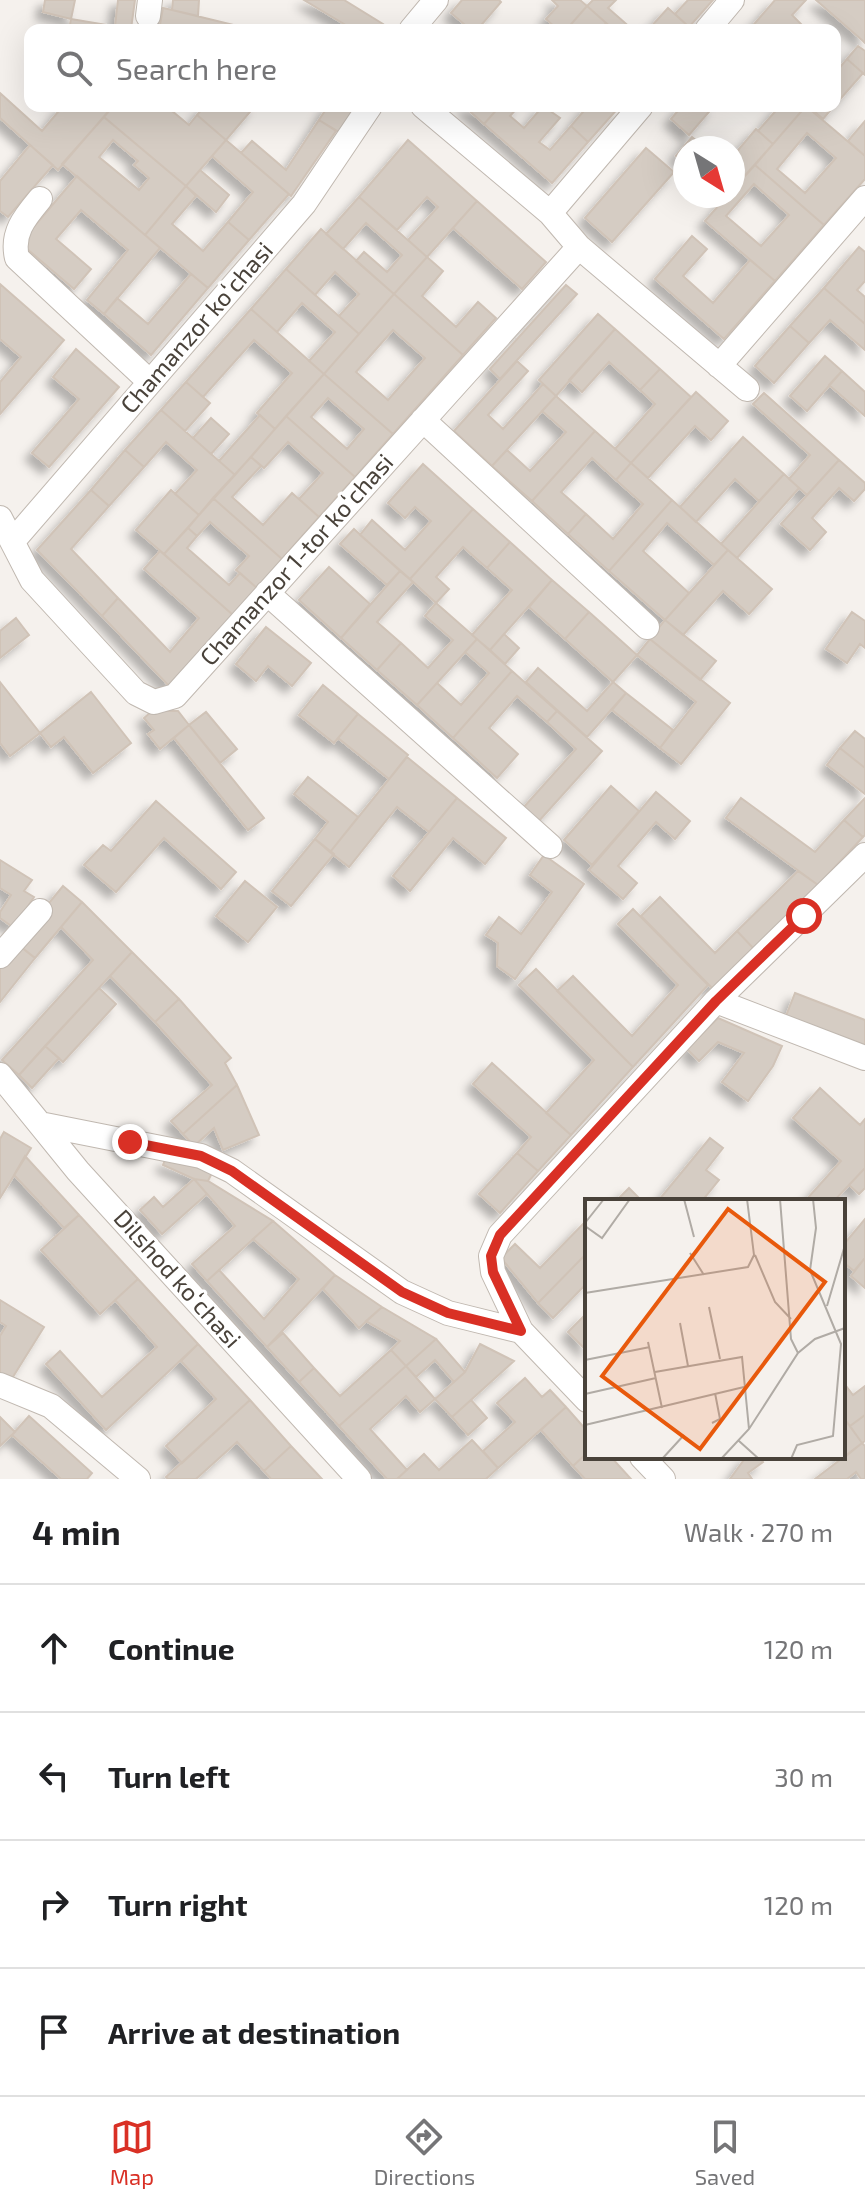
<!DOCTYPE html>
<html lang="en">
<head>
<meta charset="utf-8">
<style>
  body { margin:0; font-family:"Exo 2",sans-serif; background:#f6f6f6; color:#202124 }
  .compass { position:absolute; left:673px; top:136px; width:72px; height:72px; border-radius:50%; background:#fff; box-shadow:0 8px 32px #0002; rotate:143deg }
  .stop { position:absolute; width:24px; height:24px; margin:-18px; border:6px solid #d93025; border-radius:50%; background:#fff }
  .stop.end { background:#d93025; border-color:#fff; box-shadow:0 2px 8px #0008 }
  .list { margin:0; padding:0; list-style:none }
  h2 { display:flex; justify-content:space-between; align-items:center; height:104px; margin:0; padding:0 32px; font-size:34px }
  h2 small { font-size:26px; font-weight:400; color:#757577 }
  .list li { display:grid; grid-template-columns:52px 1fr auto; gap:24px; align-items:center; box-sizing:border-box; height:128px; padding:0 32px; border-top:2px solid #e0e0e0 }
  .list b { display:block; font-size:30px; white-space:nowrap }
  .list em { font-size:26px; font-style:normal; color:#757577 }
  .icon { flex:none; width:44px; height:44px; fill:none; stroke:currentColor; stroke-width:2; stroke-linecap:round; stroke-linejoin:round }
  .map { position:relative; flex:none; width:865px; height:1479px; overflow:hidden }
  .search { position:absolute; background:#fff; box-shadow:0 8px 32px #0002; left:24px; right:24px; top:24px; height:88px; display:flex; align-items:center; gap:20px; box-sizing:border-box; padding:0 28px; border-radius:16px; color:#757577; font-size:30px }
  .sheet { height:616px; background:#fff }
  nav { display:flex; justify-content:space-around; align-items:center; box-sizing:border-box; height:112px; border-top:2px solid #e0e0e0; background:#fff; font-size:22px; color:#757577 }
  nav a { display:grid; justify-items:center; gap:4px }
  nav .on { color:#d93025 }
  .map>svg:first-child { display:block }
</style>
</head>
<body>
<div class="map">
<svg width="865" height="1479" viewBox="0 0 865 1479">
  <defs>
    <filter id="shadow"><feDropShadow dx="-7" dy="7" stdDeviation="4" flood-color="#0004"/></filter>
  </defs>
  <rect width="100%" height="100%" fill="#f5f1ed"/>
  <path fill="#d5ccc3" stroke="#d0c3b7" stroke-width="2" fill-rule="evenodd" filter="url(#shadow)" d="M45,0H75L71,19L43,12Z
    M118,0H135L131,29L115,26Z
    M173,0H199L198,16L172,10Z
    M304,0H344L383,24L379,30H354Z
    M462,0H499L501,2L477,30H471L451,13Z
    M552,0H580L587,6L566,30H558L546,19L558,6Z
    M593,0H616L608,8L633,30H614L587,6Z
    M688,0H713L689,27L675,14Z
    M775,0H806L792,15L801,24L796,30H749Z
    M816,0H865V43L863,41Z
    M587,6L606,23L600,30H566Z
    M163,8L172,10L254,30H159Z
    M668,8L689,27L686,30H648Z
    M71,19L131,29V30H69Z
    M858,46L865,51V75L847,59Z
    M847,59L863,73L835,105V73Z
    M0,93L42,131L63,106H113L58,170L0,118Z
    M113,106H166L189,125L197,115L226,140L186,186L104,117Z
    M205,106H255L226,140L197,115Z
    M328,106H356L339,132L319,120Z
    M464,106H500L484,124Z
    M500,106H519L510,116L524,128L543,106L560,118L539,142L550,150L571,126L588,142L552,183L484,124Z
    M588,106H620L588,142L571,126Z
    M682,106H714L689,135L671,119Z
    M780,106H806L773,144L758,131Z
    M806,106L865,156V179L824,225L755,165ZM807,133L836,158L805,193L777,169Z
    M808,106H834L823,119Z
    M104,117L186,186L145,235L62,164ZM113,140L138,161L134,165L149,178L139,190L99,157Z
    M319,120L336,131L291,196L241,153L252,141L286,170Z
    M865,121V156L848,141Z
    M756,129L773,144L741,180L733,173V156Z
    M692,137L705,148H685V164L676,156Z
    M226,140L289,194L249,240L228,222L253,192L212,156Z
    M408,140L477,201L427,257L408,240L438,207L427,197L397,230L359,197Z
    M30,145L53,165L8,217L0,211V181Z
    M646,148L674,172L612,242L585,218Z
    M755,165L824,225L775,281L705,221L727,196H733V189ZM754,184L789,215L761,246L726,216Z
    M200,170L229,195L216,212L186,186Z
    M77,176L160,248L104,314L87,300L128,250L81,210L56,239L91,269L74,289L20,243Z
    M186,186L196,196L172,224L203,251L228,222L249,240L208,288L145,235Z
    M359,197L427,257L394,294L356,261L364,252L387,272L402,255L366,223L343,249L326,234Z
    M477,201L546,262L522,289L453,228Z
    M321,229L394,294L359,334L339,316L359,294L335,272L315,295L286,269Z
    M692,236L707,249L683,276L713,303L750,260L775,281L724,339L655,279Z
    M859,247L865,252V281L857,290L865,297V324L824,288Z
    M427,257L443,271L422,296L456,327L478,302L496,318L463,355L394,294Z
    M286,269L359,334L324,374L309,361L335,332L302,303L277,332L251,309Z
    M191,274L208,288L151,355L104,314L117,298L148,324Z
    M0,284L64,340L0,414V382L21,357L0,339Z
    M566,285L577,294L500,379L490,369Z
    M824,288L865,324V350L830,320L809,343L790,326Z
    M394,294L463,355L393,434L324,374ZM393,330L425,358L388,400L356,372Z
    M251,309L324,374L275,429L257,413L292,373L254,340L203,397L186,382Z
    M598,314L615,329L556,396L539,380Z
    M790,326L809,343L774,383L755,366Z
    M615,329L660,369L640,390L609,362L582,392L569,380Z
    M76,349L119,387L49,467L32,453L79,399L53,377Z
    M825,356L842,371L807,411L790,396Z
    M517,361L528,371L488,415L503,429L543,384L556,396L492,466L454,431Z
    M660,369L691,397L631,463L615,449L655,404L640,390Z
    M842,371L865,392V416L829,385Z
    M324,374L393,434L355,477L286,416ZM328,398L364,429L347,449L311,417Z
    M186,382L210,403L185,431L161,410Z
    M696,392L728,421L711,440L695,426L648,478L631,463Z
    M764,393L839,460L807,495L789,479L810,455L753,404Z
    M556,396L595,431L532,501L492,466L507,450L530,471L566,432L542,411Z
    M161,410L235,475L199,515L175,494L197,470L166,442L144,467L125,450Z
    M260,415L275,429L235,475L219,461Z
    M286,416L355,477L319,517L299,499L323,473L288,442L264,468L251,457Z
    M211,418L229,434L211,454L193,438Z
    M595,431L631,463L616,480L592,458L561,492L586,514L568,534L532,501Z
    M743,437L784,474L759,501L735,479L696,522L680,507Z
    M125,450L144,467L109,506L91,490Z
    M251,457L261,466L232,497L263,525L292,493L319,517L282,559L213,498Z
    M839,460L865,483V489L854,501L839,488L812,518L826,532L810,550L781,524Z
    M631,463L672,500L609,571L568,534L586,514L613,539L643,504L616,480Z
    M423,464L473,509L410,579L360,535L372,520L405,550L431,521L415,507L405,518L388,503Z
    M784,474L799,488L737,558L721,544Z
    M91,490L109,506L71,549L118,598L102,616L37,550Z
    M171,490L199,515L164,554L136,530Z
    M213,498L282,559L257,588L236,570L249,556L210,522L197,536L188,528Z
    M672,500L728,550L714,565L667,523L643,551L689,593L665,620L609,571Z
    M473,509L510,542L487,568L463,547L436,577L449,589L436,603L410,579Z
    M188,528L197,536L187,548L229,585L240,573L257,588L233,615L164,554Z
    M354,529L400,571L387,585L340,544Z
    M510,542L552,580L490,650L472,635L512,590L487,568Z
    M728,550L772,589L749,614L723,591L683,635L665,620Z
    M160,551L233,615L170,687L102,616L118,598L170,652L199,618L144,569Z
    M329,567L370,604L341,638L299,600Z
    M400,571L413,582L377,622L401,643L377,670L341,638Z
    M552,580L589,612L565,639L529,607Z
    M436,603L477,639L417,705L377,670L401,643L428,668L453,640L425,616Z
    M589,612L637,655L613,682L565,639Z
    M852,612L865,621V648L860,644L847,663L826,649Z
    M16,618L29,635L0,658V631Z
    M665,620L716,661L700,680L650,639Z
    M266,627L311,663L292,686L268,666L256,681L236,664Z
    M504,634L519,648L505,664L490,650Z
    M477,639L512,671L453,738L417,705L437,683L461,705L489,673L465,652Z
    M650,639L730,703L681,764L660,748L696,702L637,655Z
    M538,668L587,711L613,682L626,693L587,737L526,682Z
    M512,671L557,711L547,722L517,696L489,728L518,754L497,778L453,738Z
    M0,682L40,733L10,756L0,743Z
    M323,685L358,714L334,743L299,715Z
    M91,692L131,743L93,773L64,737L51,747L40,733Z
    M626,693L673,730L660,748L612,710Z
    M152,711H178L189,725L160,749L148,734L154,730L144,718Z
    M557,711L602,751L538,822L523,808L576,749L547,722Z
    M206,712L237,749L220,763L189,725Z
    M358,714L408,755L389,779L338,738Z
    M189,725L264,818L248,830L174,738Z
    M855,731L865,739V768L840,748Z
    M840,748L865,768V794L827,765Z
    M407,757L457,798L429,832L397,807L349,867L330,852Z
    M308,777L358,817L330,852L315,839L328,822L294,794Z
    M611,786L639,811L592,865L564,840Z
    M656,792L690,821L675,839L656,822L618,866L637,883L623,899L589,870Z
    M457,798L506,838L485,864L453,838L410,891L393,876Z
    M741,798L815,852L844,820L863,837L818,885L726,818Z
    M865,798V835L863,837L844,820Z
    M156,801L236,872L221,889L164,838L116,892L84,865L103,845L111,851Z
    M315,839L334,854L291,906L272,891Z
    M544,855L584,884L515,979L497,966L498,943L486,935L499,917L521,934L552,892L530,875Z
    M0,860L32,880L24,891L34,897L14,928L0,918V912L11,895L0,888Z
    M798,871L818,885L754,949L737,931Z
    M245,881L277,907L248,942L216,916Z
    M63,886L82,902L35,958L16,943Z
    M660,897L715,953L737,931L754,949L713,989L641,916Z
    M82,902L132,952L19,1075L2,1060L93,960L61,927Z
    M633,909L708,985L633,1067L557,991L573,976L632,1036L678,985L618,924Z
    M16,943L35,958L0,1002V963Z
    M132,952L179,999L155,1022L110,976Z
    M536,969L633,1067L571,1135L546,1113L594,1060L519,985Z
    M99,988L116,1004L63,1062L45,1046Z
    M795,993L865,1020V1046L786,1016Z
    M179,999L231,1058L225,1063L237,1085L183,1134L171,1121L212,1085L155,1022Z
    M718,1018L782,1046L773,1066L748,1101L722,1082L744,1053L718,1042L699,1061L687,1049Z
    M45,1046L59,1058L32,1088L19,1075Z
    M492,1063L571,1135L538,1171L517,1153L531,1137L473,1084Z
    M237,1085L259,1135L223,1150L214,1128L194,1146L183,1134Z
    M820,1088L860,1125L865,1119V1168L834,1201H805L841,1161L793,1118Z
    M4,1132L31,1148L0,1198V1139Z
    M710,1138L723,1148L706,1170L719,1180L702,1201H658Z
    M517,1153L538,1171L500,1213L479,1194Z
    M25,1156L79,1215L64,1228L14,1175Z
    M165,1160L213,1171L208,1181L194,1179L163,1165Z
    M865,1168V1188L859,1194L849,1185Z
    M194,1179L207,1194L162,1234L140,1210L154,1197L163,1207Z
    M194,1179L208,1181L273,1221L207,1281L192,1264L235,1226Z
    M629,1188L642,1201H616Z
    M79,1215L138,1279L100,1314L41,1250Z
    M865,1219V1258L854,1271L843,1262V1241L845,1243Z
    M587,1220V1253L538,1303L501,1258L515,1244L540,1268Z
    M273,1221L335,1275L267,1347L207,1281L219,1270L264,1319L299,1279L253,1239Z
    M587,1253V1283L553,1318L538,1303Z
    M865,1258V1288L851,1276Z
    M335,1275L382,1307L359,1328L323,1289Z
    M138,1279L198,1344L106,1430L46,1364L60,1351L102,1397L157,1347L115,1300Z
    M0,1300L44,1327L11,1380L0,1376V1336L6,1326L0,1322Z
    M382,1307L436,1339L406,1366L391,1350L400,1341L366,1321Z
    M587,1313V1351L568,1332Z
    M283,1333L314,1368L299,1382L267,1347Z
    M436,1339L465,1372L454,1382L435,1360L416,1377L406,1366Z
    M198,1344L250,1400L182,1463L166,1446L216,1399L181,1361Z
    M480,1344L514,1361L452,1417L435,1399L465,1372Z
    M391,1350L406,1366L339,1426L299,1382L314,1368L340,1396Z
    M406,1366L435,1399L420,1412L406,1396L370,1429L407,1470L397,1479H387L339,1426Z
    M525,1378L542,1397L550,1390L566,1407L498,1468L483,1451L515,1422L497,1403Z
    M843,1382L853,1395L865,1386V1415L850,1426L843,1417Z
    M250,1400L291,1446L264,1471L237,1442L196,1479H168L166,1477Z
    M471,1400L487,1418L468,1435L452,1417Z
    M566,1407L587,1431V1453L573,1466L541,1430Z
    M865,1415V1441L862,1443L850,1426Z
    M29,1416L92,1473L87,1479H61L12,1435Z
    M0,1417L15,1432L0,1446Z
    M843,1417L862,1443L846,1456L843,1452Z
    M472,1440L498,1468L486,1479H397L424,1454L439,1470Z
    M862,1443L865,1446V1479H861L856,1472L847,1479H815Z
    M291,1446L322,1479H271L264,1471Z
    M587,1453V1457H611L631,1479H585L573,1466Z
    M746,1457H759L763,1462L748,1473L752,1479H730Z"/>
  <g fill="none" stroke-linecap="round" stroke-linejoin="round">
    <g stroke="#c0b8b0" stroke-width="26">
      <path id="minor" d="M148,16L150,0
        M411,30L436,0
        M707,30L732,0
        M423,106L550,213L579,247L747,389
        M40,199C25,217 11,233 17,258L150,382
        M550,213L641,106
        M719,366L865,198
        M423,420L647,627
        M0,518L32,580L136,693L154,702L175,696L579,247
        M13,541L304,204L370,106
        M267,593L550,846
        M0,956L40,911
        M716,1001L865,1058
        M0,1075L78,1171L359,1479
        M40,1124L201,1156L232,1171L402,1292L448,1313L521,1331
        M0,1385L51,1406L138,1479
        M587,1400L521,1331L493,1272L491,1256L500,1235L716,1001L865,855
        M642,1457L663,1479"/>
    </g>
    <use href="#minor" stroke="#fff" stroke-width="24"/>
  </g>
  <g fill="none" stroke-linecap="round" stroke-linejoin="round">
    <path stroke="#d93025" stroke-width="10" d="M130,1142L201,1156L232,1171L402,1292L448,1313L521,1331L493,1272L491,1256L500,1235L716,1001L804,916"/>
  </g>
  <g text-anchor="middle" stroke-width="6" stroke-linejoin="round" paint-order="stroke">
    <g font-size="24" fill="#49423a" stroke="#fff">
      <text transform="translate(197 328) rotate(-49)" y="8">Chamanzor koʻchasi</text>
      <text transform="translate(297 560) rotate(-48)" y="8">Chamanzor 1-tor koʻchasi</text>
      <text transform="translate(177 1279) rotate(48)" y="8">Dilshod koʻchasi</text>
    </g>
  </g>
  <g transform="translate(585 1199)">
    <rect width="260" height="260" fill="#f5f1ed"/>
    <path fill="none" stroke="#b0aba5" stroke-width="2" d="M99,0L109,38M195,0L206,140L213,154M0,24L19,0M0,27L17,39L45,0M105,54L119,76M170,56L190,103L206,120M0,94L163,68L169,56L162,0M242,107L260,46M124,108L135,160M95,124L103,167M63,143L77,209M0,161L65,148M70,173L157,158L164,230M0,195L71,179M127,224L135,220L130,194M0,226L159,188M154,242L174,260M77,260L99,236M136,260L164,230L213,154L230,140L260,129M206,260L212,246L248,237L256,145L225,71L231,29L228,0"/>
    <path fill="#e8590c" fill-opacity="0.15" stroke="#e8590c" stroke-width="4" d="M143,10L240,83L115,250L17,177Z"/>
    <rect width="260" height="260" fill="none" stroke="#49423a" stroke-width="4"/>
  </g>
</svg>
<svg class="compass" viewBox="-18 -18 36 36"><path d="M0-13l5 13h-10z" fill="#e53935"/><path d="M0 13l5-13h-10z" fill="#757577"/></svg>
<div class="stop" style="left:804px;top:916px"></div>
<div class="stop end" style="left:130px;top:1142px"></div>
<div class="search"><svg class="icon" aria-label="search" viewBox="0 0 24 24"><circle cx="10" cy="10" r="6"/><path d="M15 15l6 6"/></svg>Search here</div>
</div>
<section class="sheet">
<h2>4 min<small>Walk · 270 m</small></h2>
<ul class="list">
<li><svg class="icon" aria-label="ahead" viewBox="0 0 24 24"><path d="M12 20V5M6 11l6-6 6 6"/></svg><div><b>Continue</b></div><em>120 m</em></li>
<li><svg class="icon" aria-label="left" viewBox="0 0 24 24"><path d="M17 20v-9H6M10 6l-5 5 5 5"/></svg><div><b>Turn left</b></div><em>30 m</em></li>
<li><svg class="icon" aria-label="right" viewBox="0 0 24 24"><path d="M7 20v-9h11M14 6l5 5-5 5"/></svg><div><b>Turn right</b></div><em>120 m</em></li>
<li><svg class="icon" aria-label="arrive" viewBox="0 0 24 24"><path d="M6 21V4h12l-3 4 3 4H6"/></svg><div><b>Arrive at destination</b></div></li>
</ul>
</section>
<nav>
<a class="on"><svg class="icon" aria-label="map" viewBox="0 0 24 24"><path d="M3 6l6-2 6 2 6-2v14l-6 2-6-2-6 2zM9 4v14M15 6v14"/></svg>Map</a>
<a><svg class="icon" aria-label="directions" viewBox="0 0 24 24"><path d="M12 3l9 9-9 9-9-9zM9 14v-3h6M13 9l2 2-2 2"/></svg>Directions</a>
<a><svg class="icon" aria-label="saved" viewBox="0 0 24 24"><path d="M7 4h10v16l-5-4-5 4z"/></svg>Saved</a>
</nav>
</body>
</html>
